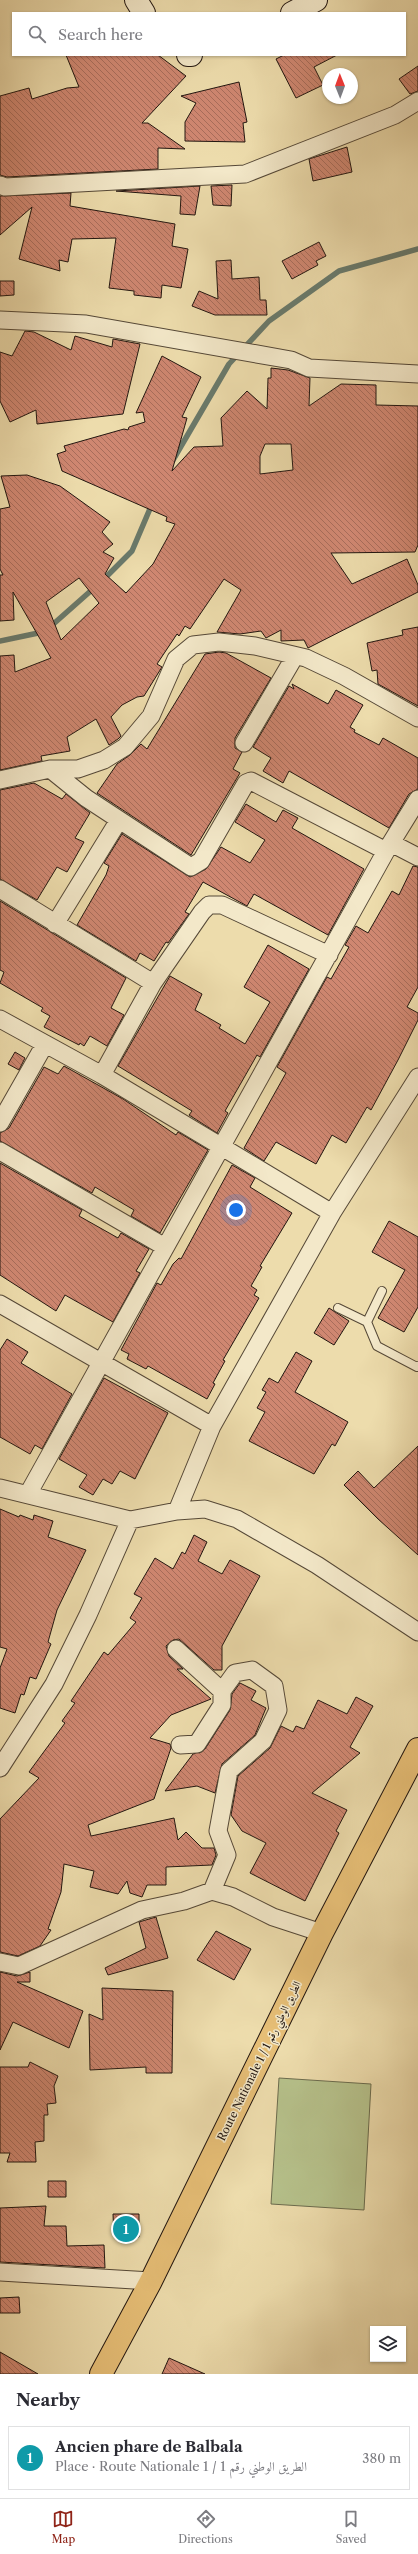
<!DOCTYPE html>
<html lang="en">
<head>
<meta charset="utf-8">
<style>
  body { margin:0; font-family:"Libre Caslon Text",Amiri,serif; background:#f2f2f3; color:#2b2b33 }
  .controls { position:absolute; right:12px; bottom:12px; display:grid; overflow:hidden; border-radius:0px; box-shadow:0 1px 3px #0004 }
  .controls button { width:36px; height:36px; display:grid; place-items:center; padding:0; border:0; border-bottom:1px solid #e1e1e2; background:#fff; color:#2b2b33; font:20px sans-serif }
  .compass { position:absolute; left:322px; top:68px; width:36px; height:36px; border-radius:50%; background:#fff; box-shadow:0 1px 3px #0004; rotate:359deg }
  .you { position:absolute; left:236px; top:1210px; width:14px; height:14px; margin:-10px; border:3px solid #fff; border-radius:50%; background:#1a73e8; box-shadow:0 0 0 6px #1a73e833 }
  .badge { display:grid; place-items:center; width:26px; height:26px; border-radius:50%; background:#8f2418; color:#fff; font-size:13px; font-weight:700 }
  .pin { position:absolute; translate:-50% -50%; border:2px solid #fff; box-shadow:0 1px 4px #0006 }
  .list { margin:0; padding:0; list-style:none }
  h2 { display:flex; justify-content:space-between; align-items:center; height:52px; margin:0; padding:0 16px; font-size:17px }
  h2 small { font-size:13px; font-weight:400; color:#7c7c81 }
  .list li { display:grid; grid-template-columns:26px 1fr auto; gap:12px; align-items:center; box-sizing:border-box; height:64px; margin:0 8px 8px; padding:0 8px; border:1px solid #e1e1e2; border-radius:0px }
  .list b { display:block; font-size:15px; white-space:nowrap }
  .list p { margin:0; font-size:13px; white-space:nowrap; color:#7c7c81 }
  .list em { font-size:13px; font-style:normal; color:#7c7c81 }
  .icon { flex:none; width:22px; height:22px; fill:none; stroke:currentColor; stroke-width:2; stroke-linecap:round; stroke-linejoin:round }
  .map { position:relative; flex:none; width:418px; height:2374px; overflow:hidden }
  .search { position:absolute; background:#fff; box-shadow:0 1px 3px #0004; left:12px; right:12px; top:12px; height:44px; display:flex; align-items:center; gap:10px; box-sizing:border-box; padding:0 14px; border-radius:0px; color:#7c7c81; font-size:15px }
  .sheet { height:124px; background:#fff }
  nav { display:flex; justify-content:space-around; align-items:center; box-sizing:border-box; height:56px; border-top:1px solid #e1e1e2; background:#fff; font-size:11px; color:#7c7c81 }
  nav a { display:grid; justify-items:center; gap:2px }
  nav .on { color:#8f2418 }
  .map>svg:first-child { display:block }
</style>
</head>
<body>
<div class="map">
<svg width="418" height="2374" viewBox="0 0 418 2374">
  <defs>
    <pattern id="building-back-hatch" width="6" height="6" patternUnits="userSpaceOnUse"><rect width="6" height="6" fill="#cf8771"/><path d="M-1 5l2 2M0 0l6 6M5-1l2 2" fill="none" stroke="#a86d5b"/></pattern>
  </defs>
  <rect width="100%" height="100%" fill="#eddcac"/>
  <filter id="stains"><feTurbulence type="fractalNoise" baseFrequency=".005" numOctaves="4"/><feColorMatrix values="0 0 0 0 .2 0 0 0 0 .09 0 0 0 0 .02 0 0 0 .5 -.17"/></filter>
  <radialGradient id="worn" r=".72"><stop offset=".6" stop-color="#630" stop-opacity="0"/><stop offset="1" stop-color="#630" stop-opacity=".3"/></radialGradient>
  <path fill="#b6c18b" stroke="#6c6c4e" d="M279,2078L371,2084L364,2210L271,2204Z"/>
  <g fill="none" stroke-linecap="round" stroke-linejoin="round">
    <path stroke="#697a6c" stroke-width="5.5" d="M173,460L229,364L269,321L339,271L418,249
      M102,581L132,551L152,504
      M50,627L94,588
      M0,641L43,632"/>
  </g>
  <path fill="url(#building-back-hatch)" stroke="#221610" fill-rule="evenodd" d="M66,55H158L186,76L142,123H148L185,149L158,148V169L7,177L0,175V96L29,88L32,99L67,88L79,87Z
    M284,55H337L314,67L323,85L296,98L276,59Z
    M418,66V91L410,94L399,79Z
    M239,82L247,122L243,123L245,142L185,141V122L196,103L181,96Z
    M347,147L352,172L313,181L309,159Z
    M232,185L231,206L213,205L211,186Z
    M200,186L195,215L180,214L181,196L116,191Z
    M71,193L70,206L175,224L172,246L188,249L181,288L162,285L161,298L134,295V291L109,288L116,238L72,239L68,262L59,260L60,271L19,259L32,207L0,235V196Z
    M319,242L326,256L316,261L318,265L292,279L282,261Z
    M231,260L232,279L259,277L260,300H266L267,315H215L192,306L199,291L218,299L216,261Z
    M0,281H14V295L0,296Z
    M25,331L34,332L71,350L75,336L112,347L113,339L140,344L123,414L37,424L36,410L10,422L0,401V352L12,356Z
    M162,356L201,377L182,417L187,418L172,471L194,447L223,446L221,418L247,391L267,409L268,378H271V368L288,370L310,378L309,406L341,384L376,385V405L418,406V545L415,552L331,553L352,584L407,559L418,585V592L308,648L304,640L281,641V630L266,638L261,631L240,634L217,632L241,590L224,579L190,629L185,626L179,636L177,634L157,664L162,667L144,696L137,697L122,705L111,717L121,736L118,739L109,745L96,719L67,737L70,751L41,756L42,761L0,770V656L14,655L15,672L51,658L13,592L14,620L0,621V575H3L0,569V509L10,507L1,476L27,475L60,486L110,522L102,532L113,544L103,552L114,558L105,574L126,593L153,564L175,524L166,521L167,517L62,471L57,454L66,451L64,446L124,429L128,430L129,427L145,422L143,412L136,413ZM265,444H291L293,470L260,474V456ZM79,578L99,603L61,640L46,602Z
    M418,627V706L378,684L377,670L372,671L367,643L403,635L402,630Z
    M219,652L226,653L271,678L235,738V748L242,752L233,769L240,773L191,855L97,793L117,764L130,755L141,744L147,749L205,654Z
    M292,684L328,704L336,690L363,705L350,727L355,730L354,732L379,745L383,738L418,758V789L409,794L389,828L289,771L283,783L263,771L271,758L253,747L289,686L294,689Z
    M34,783L62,799L66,794L90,813L75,838L84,842L67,872L57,867L37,900L0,879V790Z
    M246,804L276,822L283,810L298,818L292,828L364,869L328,935L254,894L247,906L203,882L185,912L189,914L168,943L166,942L154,961L140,953L136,961L77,925L106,875L109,866L104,863L122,834L190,877L206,869L221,847L250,863L265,840L235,822Z
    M413,866L418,867V987L407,1007L418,1013V1020L398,1060L371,1110L367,1107L346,1143L332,1135L316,1164L276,1142L264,1161L244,1148L286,1073L277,1067L327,977L331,979L349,947L345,945L356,926L368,933L392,891L399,895Z
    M0,901L126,978L111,1008L124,1015L107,1046L90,1036L84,1046L80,1043L79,1045L44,1027L50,1016L41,1011L43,1008L0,983L4,972L0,970Z
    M268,945L309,969L260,1057L257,1055L225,1111L228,1113L217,1133L189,1115L192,1111L118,1066L170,976L202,994L195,1010L221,1025L219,1028L245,1044L270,1002L244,987Z
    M15,1052L25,1058L19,1070L8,1064Z
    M64,1066L123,1099L176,1135L178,1132L208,1150L160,1233L131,1216L134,1210L95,1187L92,1193L0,1141V1133L9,1128L44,1067L58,1074Z
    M0,1163L82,1210L79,1216L118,1238L121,1233L149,1249L136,1271L140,1273L113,1322L65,1295L56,1311L0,1275Z
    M232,1165L255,1178L250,1187L292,1213L260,1266L262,1267L251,1286L257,1290L254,1295L259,1298L223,1360L225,1361L213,1383L215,1384L207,1399L148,1366L146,1369L127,1359L129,1354L121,1350L157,1283L161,1285L173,1264L179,1258L181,1259Z
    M389,1221L418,1237V1307L404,1332L378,1318L405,1270L372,1252Z
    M329,1308L349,1321L334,1345L314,1333Z
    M7,1339L28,1352L21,1363L72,1394L42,1449L35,1445L30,1454L0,1437V1350Z
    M296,1352L312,1361L295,1392L348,1422L335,1446L332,1444L314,1474L249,1441L265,1412L257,1408L266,1392L262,1390L269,1378L278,1383Z
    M104,1378L168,1413L135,1479L120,1471L112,1484L103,1479L93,1495L79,1487L87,1475L59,1459Z
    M418,1446V1555L378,1519L344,1485L358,1471L374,1488Z
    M0,1509L19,1517L20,1515L33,1520L34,1515L53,1521L48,1537L86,1550L57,1610L48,1642L51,1644L36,1679L30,1677L24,1695L21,1694L15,1713L0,1708V1668L7,1649L0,1647Z
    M194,1535L207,1542L198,1561L222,1574L230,1560L260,1576L222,1646V1670H214L179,1639L173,1640L166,1646L169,1656L183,1669H177L211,1699L171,1715L150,1738L170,1744L171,1748L154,1799L88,1825L91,1836L174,1818L178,1840L186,1832L202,1848H214L216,1855L212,1865L166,1867V1885H147L142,1897L130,1893L127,1881L118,1894L90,1887L94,1871L64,1864L61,1892L48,1929L51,1930L40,1946L18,1956L0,1952V1819L39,1778L29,1772L65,1723L62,1721L75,1703L71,1701L104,1652L108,1655L136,1622L130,1618L142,1598L134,1594L155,1558L173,1569L182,1552L185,1554Z
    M240,1683L256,1691L251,1700L266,1708L255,1735L222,1764L215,1793L197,1786L165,1791L193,1754L205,1749L230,1710L232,1694Z
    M356,1697L373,1706L350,1747L360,1753L312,1793L347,1810L336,1831L339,1833L305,1901L250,1873L266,1843L242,1831L231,1815L238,1776L270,1748L281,1726L293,1732L296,1726L304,1729L318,1700L347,1714Z
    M156,1917L168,1958L108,1975L105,1968L146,1948L139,1922Z
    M216,1931L251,1949L234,1980L197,1960Z
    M0,1972L17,1976L30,1972V1982H17L83,2011L69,2048L13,2022L0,2050Z
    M102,1988L173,1991L172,2073H146V2067L90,2070L89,2014L103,2020Z
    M30,2062L58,2076L54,2086L56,2103L47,2104L48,2115H44V2141L35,2142L36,2162H7L10,2153H0V2067H28Z
    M48,2181H66V2197H48Z
    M46,2206L44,2226H66L67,2246L104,2245L105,2268L0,2262V2208Z
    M113,2214H139V2237H114Z
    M19,2297L20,2313H0V2298Z
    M0,2352L38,2374H0Z
    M169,2358L205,2374H162Z"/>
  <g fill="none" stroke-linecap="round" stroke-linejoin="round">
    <g stroke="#554837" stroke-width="10">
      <path id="lane" d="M338,1308L367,1322L382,1291
        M367,1322L377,1346L417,1367L418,1366"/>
    </g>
    <g stroke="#554837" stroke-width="19">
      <path id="street" d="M0,185L5,187L245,174L395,115L418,101
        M0,320L86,324L291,360L309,368L418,374
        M244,743L295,656
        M50,769L86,798L191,867L201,861L246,783L251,781L386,851
        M0,780L50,769H78L104,760L125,747L151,716L176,659L193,645L219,642L255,646L306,658L344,676L418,718
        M391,843L418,857
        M0,889L153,983
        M55,924L119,820
        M0,1019L102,1075L332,1213
        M102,1075L153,983L202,912L209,905H222L329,955
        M0,1123L45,1044
        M0,1151L165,1247
        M0,1304L212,1426
        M0,1488L130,1520L177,1511L205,1509L237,1519L317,1565L418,1632
        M28,1494L386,851L418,799
        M177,1511L212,1426L332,1213L418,1077
        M176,1649L222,1691L235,1673L252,1670L274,1686L278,1710L263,1741L229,1771L218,1831L227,1855L212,1891
        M180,1745L197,1744L222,1705V1691
        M0,1768L54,1684L88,1615L130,1520
        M0,1962L19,1966L142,1910L184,1901L212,1891L233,1897L273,1917L322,1933
        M0,2272L151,2281"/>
    </g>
    <g stroke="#221610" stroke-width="24">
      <path id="secondary" d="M136,0L144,13
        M292,13L316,0
        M188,55H191"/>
    </g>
    <g stroke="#221610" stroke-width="24">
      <path id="primary" d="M101,2374L151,2281L322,1933L418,1749"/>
    </g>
    <use href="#lane" stroke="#f3e8c9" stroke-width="8"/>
    <use href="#street" stroke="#f3e8c9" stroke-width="17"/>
    <use href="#secondary" stroke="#f3e8c9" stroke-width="22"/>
    <use href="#primary" stroke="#e6be76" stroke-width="22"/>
  </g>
  <g text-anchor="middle" stroke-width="3" stroke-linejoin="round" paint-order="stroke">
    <g font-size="11" fill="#221610" stroke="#f3e8c9">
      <text transform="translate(259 2061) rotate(-64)" y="4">Route Nationale 1 / الطريق الوطني رقم 1</text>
    </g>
  </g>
  <rect width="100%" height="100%" filter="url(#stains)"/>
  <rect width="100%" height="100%" fill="url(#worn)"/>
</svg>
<div class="controls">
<button><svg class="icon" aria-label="layers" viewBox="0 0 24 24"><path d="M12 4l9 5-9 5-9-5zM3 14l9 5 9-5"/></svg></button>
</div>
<svg class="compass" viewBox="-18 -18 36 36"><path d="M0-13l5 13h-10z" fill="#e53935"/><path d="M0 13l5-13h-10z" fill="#7c7c81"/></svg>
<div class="you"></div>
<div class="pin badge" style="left:126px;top:2229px;background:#0f9aa8">1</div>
<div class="search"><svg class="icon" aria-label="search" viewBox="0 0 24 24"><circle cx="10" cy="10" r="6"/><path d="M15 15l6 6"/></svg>Search here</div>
</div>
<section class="sheet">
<h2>Nearby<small></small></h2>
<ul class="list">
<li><span class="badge" style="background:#0f9aa8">1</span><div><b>Ancien phare de Balbala</b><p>Place · Route Nationale 1 / الطريق الوطني رقم 1</p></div><em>380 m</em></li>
</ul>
</section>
<nav>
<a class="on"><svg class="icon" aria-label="map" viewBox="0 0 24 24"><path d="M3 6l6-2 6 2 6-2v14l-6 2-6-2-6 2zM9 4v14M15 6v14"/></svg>Map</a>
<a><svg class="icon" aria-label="directions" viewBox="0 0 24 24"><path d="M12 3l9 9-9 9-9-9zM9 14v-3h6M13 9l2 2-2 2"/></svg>Directions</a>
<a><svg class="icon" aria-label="saved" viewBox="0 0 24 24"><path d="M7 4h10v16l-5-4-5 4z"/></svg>Saved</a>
</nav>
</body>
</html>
